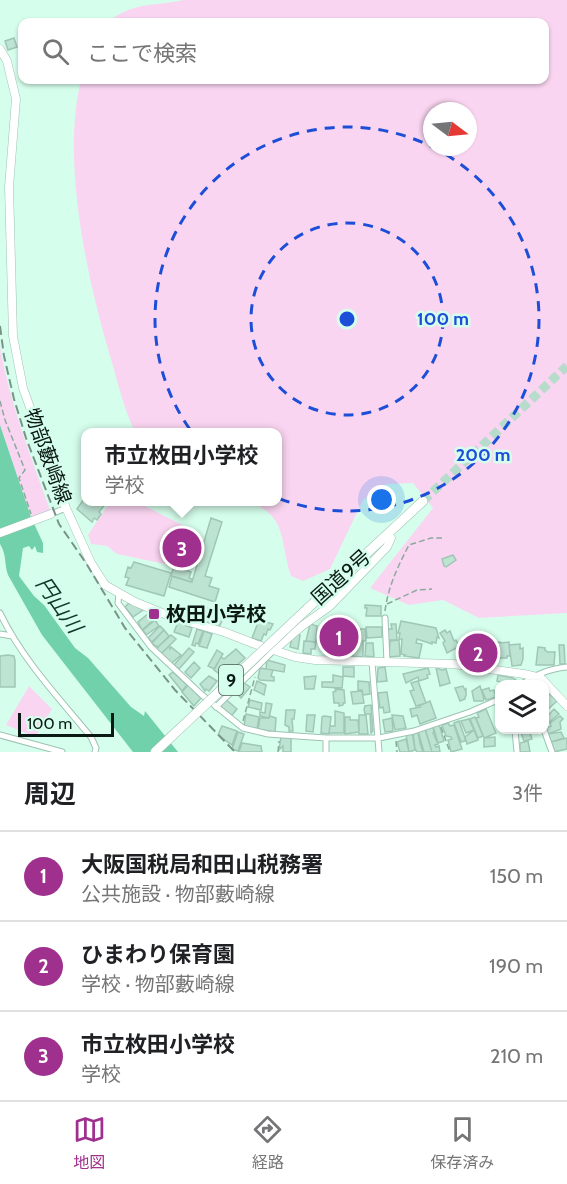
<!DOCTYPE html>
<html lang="ja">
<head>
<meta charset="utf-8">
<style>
  body { margin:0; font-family:Cabin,"Noto Sans JP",sans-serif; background:#f6f6f6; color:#202124 }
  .controls { position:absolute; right:18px; bottom:18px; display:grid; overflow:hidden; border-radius:12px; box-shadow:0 2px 4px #0004 }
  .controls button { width:54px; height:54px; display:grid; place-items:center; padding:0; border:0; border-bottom:2px solid #e0e0e0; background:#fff; color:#202124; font:30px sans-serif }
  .compass { position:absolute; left:423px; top:102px; width:54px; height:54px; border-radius:50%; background:#fff; box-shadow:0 2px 4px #0004; rotate:106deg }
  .scale { position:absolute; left:18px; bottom:15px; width:96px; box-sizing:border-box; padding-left:6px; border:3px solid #0a1913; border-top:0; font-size:16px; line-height:21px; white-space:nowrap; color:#0a1913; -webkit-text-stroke:4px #d6feec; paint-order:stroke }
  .you { position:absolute; left:382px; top:500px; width:21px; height:21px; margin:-15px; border:4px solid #fff; border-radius:50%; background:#1a73e8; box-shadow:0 0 0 9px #1a73e833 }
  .badge { display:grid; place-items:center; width:39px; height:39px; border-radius:50%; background:#9f308e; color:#fff; font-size:20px; font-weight:700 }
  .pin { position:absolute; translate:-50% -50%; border:3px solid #fff; box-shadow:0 2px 6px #0006 }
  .popup { position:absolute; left:81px; top:428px; width:201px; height:78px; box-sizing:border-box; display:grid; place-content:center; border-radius:12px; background:#fff; filter:drop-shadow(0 2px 4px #0005); font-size:20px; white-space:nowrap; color:#757577 }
  .popup b { font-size:22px; color:#202124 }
  .popup::after { content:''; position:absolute; left:50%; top:100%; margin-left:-12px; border:12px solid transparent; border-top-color:#fff }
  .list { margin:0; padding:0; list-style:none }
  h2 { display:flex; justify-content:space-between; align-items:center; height:78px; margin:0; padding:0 24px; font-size:26px }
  h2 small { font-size:20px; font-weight:400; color:#757577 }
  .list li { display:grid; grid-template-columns:39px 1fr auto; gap:18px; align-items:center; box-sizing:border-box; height:90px; padding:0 24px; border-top:2px solid #e0e0e0 }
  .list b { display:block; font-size:22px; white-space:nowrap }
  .list p { margin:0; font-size:20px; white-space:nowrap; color:#757577 }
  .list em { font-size:20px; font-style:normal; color:#757577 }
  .icon { flex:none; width:33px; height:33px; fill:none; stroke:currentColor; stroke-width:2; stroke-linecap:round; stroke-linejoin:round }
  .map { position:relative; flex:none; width:567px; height:752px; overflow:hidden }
  .search { position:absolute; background:#fff; box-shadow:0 2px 4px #0004; left:18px; right:18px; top:18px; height:66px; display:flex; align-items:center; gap:15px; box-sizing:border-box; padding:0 21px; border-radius:12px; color:#757577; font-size:22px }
  .sheet { height:348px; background:#fff }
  nav { display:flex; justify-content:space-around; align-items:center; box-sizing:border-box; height:84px; border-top:2px solid #e0e0e0; background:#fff; font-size:16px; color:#757577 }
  nav a { display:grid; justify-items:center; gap:3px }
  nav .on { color:#9f308e }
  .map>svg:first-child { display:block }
</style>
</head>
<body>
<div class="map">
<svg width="567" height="752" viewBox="0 0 567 752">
  <rect width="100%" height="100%" fill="#d6feec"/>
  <path fill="#fad5f1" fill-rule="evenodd" d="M183,0H567V613L479,618L443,600L409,605L370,588L433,508L413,483L386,484L363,500L330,569L303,581L291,576C280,544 288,513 247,502H278V432H135C124,409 118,384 111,359C87,279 61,161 81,80H544V22H108C135,1 152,7 183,0ZM432,111H468V147H432Z
    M0,347C10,404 31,457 50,510L31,517L0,425Z
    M110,502H137L196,532L184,568L117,554L107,546L91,544L88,535Z
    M29,686L52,709L35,737L6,725Z"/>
  <path fill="#71d1ab" d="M0,425L31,517L43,543V553L37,552L35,546L32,550L29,546L23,548L19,576L34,596L44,605L75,648L88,658L131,707L144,716L145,711L178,752H133L42,635L8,575C4,564 7,555 0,544Z"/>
  <path fill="#bde4d3" stroke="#a0c6b5" stroke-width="1.5" d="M14,38L17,47L8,50L5,41Z
    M84,499L88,502H107L99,512L101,514L97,520L94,518L92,522L77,509Z
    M211,518L222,522L205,576L212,578L209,586L219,589L215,602L169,587L172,576L192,582Z
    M453,555L456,560L446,567L444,566L442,559Z
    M134,562L171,573L164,596L126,585L129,578L125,577L128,567L131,568Z
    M174,566L191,572L189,578L192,579L191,582L171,576Z
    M129,603L140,608L143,610L133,617L125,607Z
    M365,605L381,606V616H366L367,608H365Z
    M208,608L225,615L219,627L203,621Z
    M149,613L151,616L155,614L157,617L142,630L138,622Z
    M155,620L159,626L146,635L143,630Z
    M259,620L273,624L270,630L268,629L266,635L264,634L261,641L252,638Z
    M332,620H346L348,627L347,629L331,628Z
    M401,621L436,628L439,638L437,637L436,643L432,642V644L417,639L416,643L422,644L419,658L404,656L405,655L401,654L402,639H399L400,633H398Z
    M178,622L192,628L189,637L174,632Z
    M310,624L317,626L316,642L306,641Z
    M391,624H396L397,640H388L387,629H392Z
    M160,626L164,630L152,642L148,638Z
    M366,627H382V637L367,638Z
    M197,629L203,631L198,644L196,643L195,646L192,645Z
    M331,629H348L347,656H330Z
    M358,629H365L366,641H363V657L352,656V641H358Z
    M164,630L169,636L158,647L154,645L152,643Z
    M445,630L447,633L450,631L454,641L456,640L458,644V647L447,653L443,643L445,641L440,633Z
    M204,631L212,634L207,648L199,646Z
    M295,634L300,635L298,649L290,647L292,637L294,638Z
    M171,635L176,639L161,654L156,649Z
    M470,638L482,642L485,650L484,661L471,662Z
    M399,640L400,656L389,657L390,641Z
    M304,641L316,642L315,649H311V654L303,653Z
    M500,642V643L509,642L510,656H507V658H493L491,643Z
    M366,643H373L374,657L365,656Z
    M520,644V649L523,648V659L521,665L512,666L509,645Z
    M559,645H564L565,664H560Z
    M169,646L170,649L171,647L181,655L172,663L161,654Z
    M464,646L470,647L469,661H460V654H464Z
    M538,647L545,648V650L548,652H555L554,665H536Z
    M189,648L194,652L179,669L174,665Z
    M236,649L245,658L224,677L214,670L221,657L224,659Z
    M217,650L223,654L214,669L208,666Z
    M8,655L14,656L15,660V687H0V656Z
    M267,660L285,665L284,672L266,669Z
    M194,662L200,668L191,678L185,672Z
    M343,667H354V677L343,676Z
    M385,667L387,681L377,682L378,668Z
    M260,668L273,670L271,676L274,677V681L260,680L258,678Z
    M428,668L430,674L427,675L428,678L419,681L418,677L406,683L403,674Z
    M436,668L442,670L446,669L450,683L440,686Z
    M173,672L187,685L182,691L169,675Z
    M333,675L343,677L342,688L322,687V682H333Z
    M498,675L513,678L520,683L505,684L497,681Z
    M209,676L217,681L209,691L206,689L205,691L200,684Z
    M316,676L314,689H305L304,677Z
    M241,681L250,687L241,698L234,690Z
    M257,681L266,685L264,695L254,690Z
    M358,681L369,682L370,694L363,695L362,690H358Z
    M418,681L426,703L416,706L410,691L414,690L411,683Z
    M188,685L201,698L194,706L182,692Z
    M463,686L465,690L466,689V696L465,697V699L460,701L455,688Z
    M480,686L484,699L483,701H474L472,691Z
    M489,688L490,691L494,690L496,697L486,700L482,690Z
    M335,689L344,690L345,703H343V705L339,706V703H334L333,692L336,691Z
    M544,689L557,701L547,710L544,708Z
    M362,691L364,703L353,704L351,692Z
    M387,692L390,712L384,713L383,707L380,708L378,693Z
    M223,697L237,709L233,714L231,715L218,704Z
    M250,700L262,703L261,710L248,707Z
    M430,701L436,718L420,724L417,715L412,717L410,709L420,707L419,706Z
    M266,703L272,704L269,718L260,716V712L265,713Z
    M371,705L373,731L371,733L370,714H365L364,709L365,706Z
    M486,709L496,733L484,738L476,718L479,717L477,713Z
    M554,709L559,714L548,723L545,719Z
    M286,710H295L294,719H292L293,731H289V727L285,725Z
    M335,711L344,713V733H329L330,726H335Z
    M246,714L259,717L257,729L244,726Z
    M307,715H315L313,732L306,731Z
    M359,715H366L368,734H359Z
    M392,715L403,716L406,728L395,730Z
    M270,716L276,718L275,732L258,729L260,718H269Z
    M324,716L331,717L329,734L321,733L322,717Z
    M560,716L563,719L560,722L561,729L548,734L546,728L551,726L550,723Z
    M345,717H350V720H358L359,732L345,734Z
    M475,717L483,736L478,738L470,719Z
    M392,718L393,731L385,732L383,720Z
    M469,719L474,730L466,733L461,721Z
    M459,721L465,738V741L461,742L454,723Z
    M448,723L450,726L454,725L462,749L451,752L448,740L452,739L451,737L446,736L442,725Z
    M439,724L444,741L438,743L433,726Z
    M222,726L237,731L232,745L218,735Z
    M433,726L434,733H433L438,744L435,745L436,747L439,746L440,752H432L425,728Z
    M425,729L432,752H424L418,731Z
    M474,730L478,740L467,744L465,737Z
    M520,730H529L532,739L524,741Z
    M238,732L244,734L238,751L232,749Z
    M412,732L415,750L409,752L406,734Z
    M418,732L420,743L423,752H417L415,749L413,733Z
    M561,732L564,738L551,742L548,734Z
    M281,737L291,738V752H283V746L279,750Z
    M495,737V746L484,747V738Z
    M567,738V749L554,752L551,742Z
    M406,739L409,752H400L397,742Z
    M528,741L530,752H520V743Z
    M242,743L261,746L262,752H239Z"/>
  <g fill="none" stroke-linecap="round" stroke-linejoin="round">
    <path stroke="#b7dccb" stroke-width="9" stroke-dasharray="9 4.5" stroke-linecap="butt" d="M423,501L567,366"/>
    <g stroke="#9dc3b2" stroke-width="7">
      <path id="street" d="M51,514L66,508
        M119,594L118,603L151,647L202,695L243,728L268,734L326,738H379L414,731L470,712L500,699
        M0,613C22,659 58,697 91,737L96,748L95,752
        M385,618L387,662
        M0,634L12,636
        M372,662L379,752
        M522,684C537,674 549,669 567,667
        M216,707L274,650
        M515,730L517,752
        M544,730L552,752
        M0,735L62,752
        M326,738V752"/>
    </g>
    <g stroke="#9dc3b2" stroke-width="9">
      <path id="secondary" d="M0,49L7,61L16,99L9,187L13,336L23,388L66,508L91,563L105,585L135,602L172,617L224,632L255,644L295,657L315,660L453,664L524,674L541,678L567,706
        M0,533L51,514
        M274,650L302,626L330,606L387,547L391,538L387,535"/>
    </g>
    <g stroke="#9dc3b2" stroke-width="10">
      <path id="highway" d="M307,609L423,501"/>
    </g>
    <path stroke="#8baa9c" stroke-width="1.5" stroke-dasharray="6 3" stroke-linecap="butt" d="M0,401L5,420L25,470L19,478L31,514
      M387,604L417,590L432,589
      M385,611C388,587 398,566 409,545L431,538H442
      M243,721L255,677
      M441,727L450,752
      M396,741L397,752
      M278,752L279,741"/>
    <use href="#street" stroke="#fff" stroke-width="5"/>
    <use href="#secondary" stroke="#fff" stroke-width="8"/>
    <use href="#highway" stroke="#fff" stroke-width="9"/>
    <path stroke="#789488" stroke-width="2" stroke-dasharray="9 4.5" stroke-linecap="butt" d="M0,326L4,356L14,399L26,438L59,524L86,563L125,628L175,690L235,752"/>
    <g stroke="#9dc3b2" stroke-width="10" stroke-linecap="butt">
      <path id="highway-bridge" d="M155,752L307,609"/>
    </g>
    <use href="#highway-bridge" stroke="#fff" stroke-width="9"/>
  </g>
  <g fill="none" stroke="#1d4ed8" stroke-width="3" stroke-dasharray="10 8">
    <circle cx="347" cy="319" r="96"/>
    <circle cx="347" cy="319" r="192"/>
  </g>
  <rect fill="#9f308e" stroke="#d6feec" stroke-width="2" x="148" y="608" width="12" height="12" rx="3"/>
  <g text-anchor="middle" stroke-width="5" stroke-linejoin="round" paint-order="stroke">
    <rect fill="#d6feec" stroke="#475e54" stroke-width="1.5" x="219" y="665" width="24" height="30" rx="4.5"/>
    <g font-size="18" font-weight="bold" fill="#0a1913">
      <text x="231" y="686">9</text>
    </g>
    <g font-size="20" fill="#0a1913" stroke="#d6feec">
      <text transform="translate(48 456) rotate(70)" y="7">物部藪崎線</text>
      <text transform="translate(341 577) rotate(-42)" y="7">国道9号</text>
    </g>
    <g font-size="20" font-weight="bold" fill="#0a1913" stroke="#d6feec" text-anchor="start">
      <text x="166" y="621">枚田小学校</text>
    </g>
    <g font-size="21" font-style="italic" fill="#0e392b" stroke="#d6feec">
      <text transform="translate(59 605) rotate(55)" y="7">円山川</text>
    </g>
  </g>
  <circle cx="347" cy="319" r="9" fill="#1d4ed8" stroke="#d6feec" stroke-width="3"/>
  <g font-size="18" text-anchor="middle" font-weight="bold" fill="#1d4ed8" stroke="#d6feec" stroke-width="5" stroke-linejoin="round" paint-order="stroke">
    <text x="443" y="325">100 m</text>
    <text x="483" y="461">200 m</text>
  </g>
</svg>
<div class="controls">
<button><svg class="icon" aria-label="layers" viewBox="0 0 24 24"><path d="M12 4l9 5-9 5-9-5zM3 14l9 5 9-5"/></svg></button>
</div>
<svg class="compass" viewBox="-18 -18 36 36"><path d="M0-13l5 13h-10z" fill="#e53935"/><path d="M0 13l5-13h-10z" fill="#757577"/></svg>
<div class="scale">100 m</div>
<div class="you"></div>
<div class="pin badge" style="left:339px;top:637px">1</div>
<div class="pin badge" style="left:478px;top:653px">2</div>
<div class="pin badge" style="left:182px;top:548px">3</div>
<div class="popup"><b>市立枚田小学校</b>学校</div>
<div class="search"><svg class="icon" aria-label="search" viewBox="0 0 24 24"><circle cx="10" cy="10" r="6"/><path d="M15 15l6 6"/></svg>ここで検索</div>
</div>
<section class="sheet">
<h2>周辺<small>3件</small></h2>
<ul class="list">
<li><span class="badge">1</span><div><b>大阪国税局和田山税務署</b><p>公共施設 · 物部藪崎線</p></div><em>150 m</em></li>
<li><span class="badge">2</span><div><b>ひまわり保育園</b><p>学校 · 物部藪崎線</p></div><em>190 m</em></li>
<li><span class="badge">3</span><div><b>市立枚田小学校</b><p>学校</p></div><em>210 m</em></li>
</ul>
</section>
<nav>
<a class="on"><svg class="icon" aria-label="map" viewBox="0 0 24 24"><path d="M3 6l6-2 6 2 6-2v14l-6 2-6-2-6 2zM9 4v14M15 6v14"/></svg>地図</a>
<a><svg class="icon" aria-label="directions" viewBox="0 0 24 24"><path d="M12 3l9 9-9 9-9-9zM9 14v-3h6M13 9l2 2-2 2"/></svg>経路</a>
<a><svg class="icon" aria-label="saved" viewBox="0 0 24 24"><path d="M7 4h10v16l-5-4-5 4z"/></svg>保存済み</a>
</nav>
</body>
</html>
